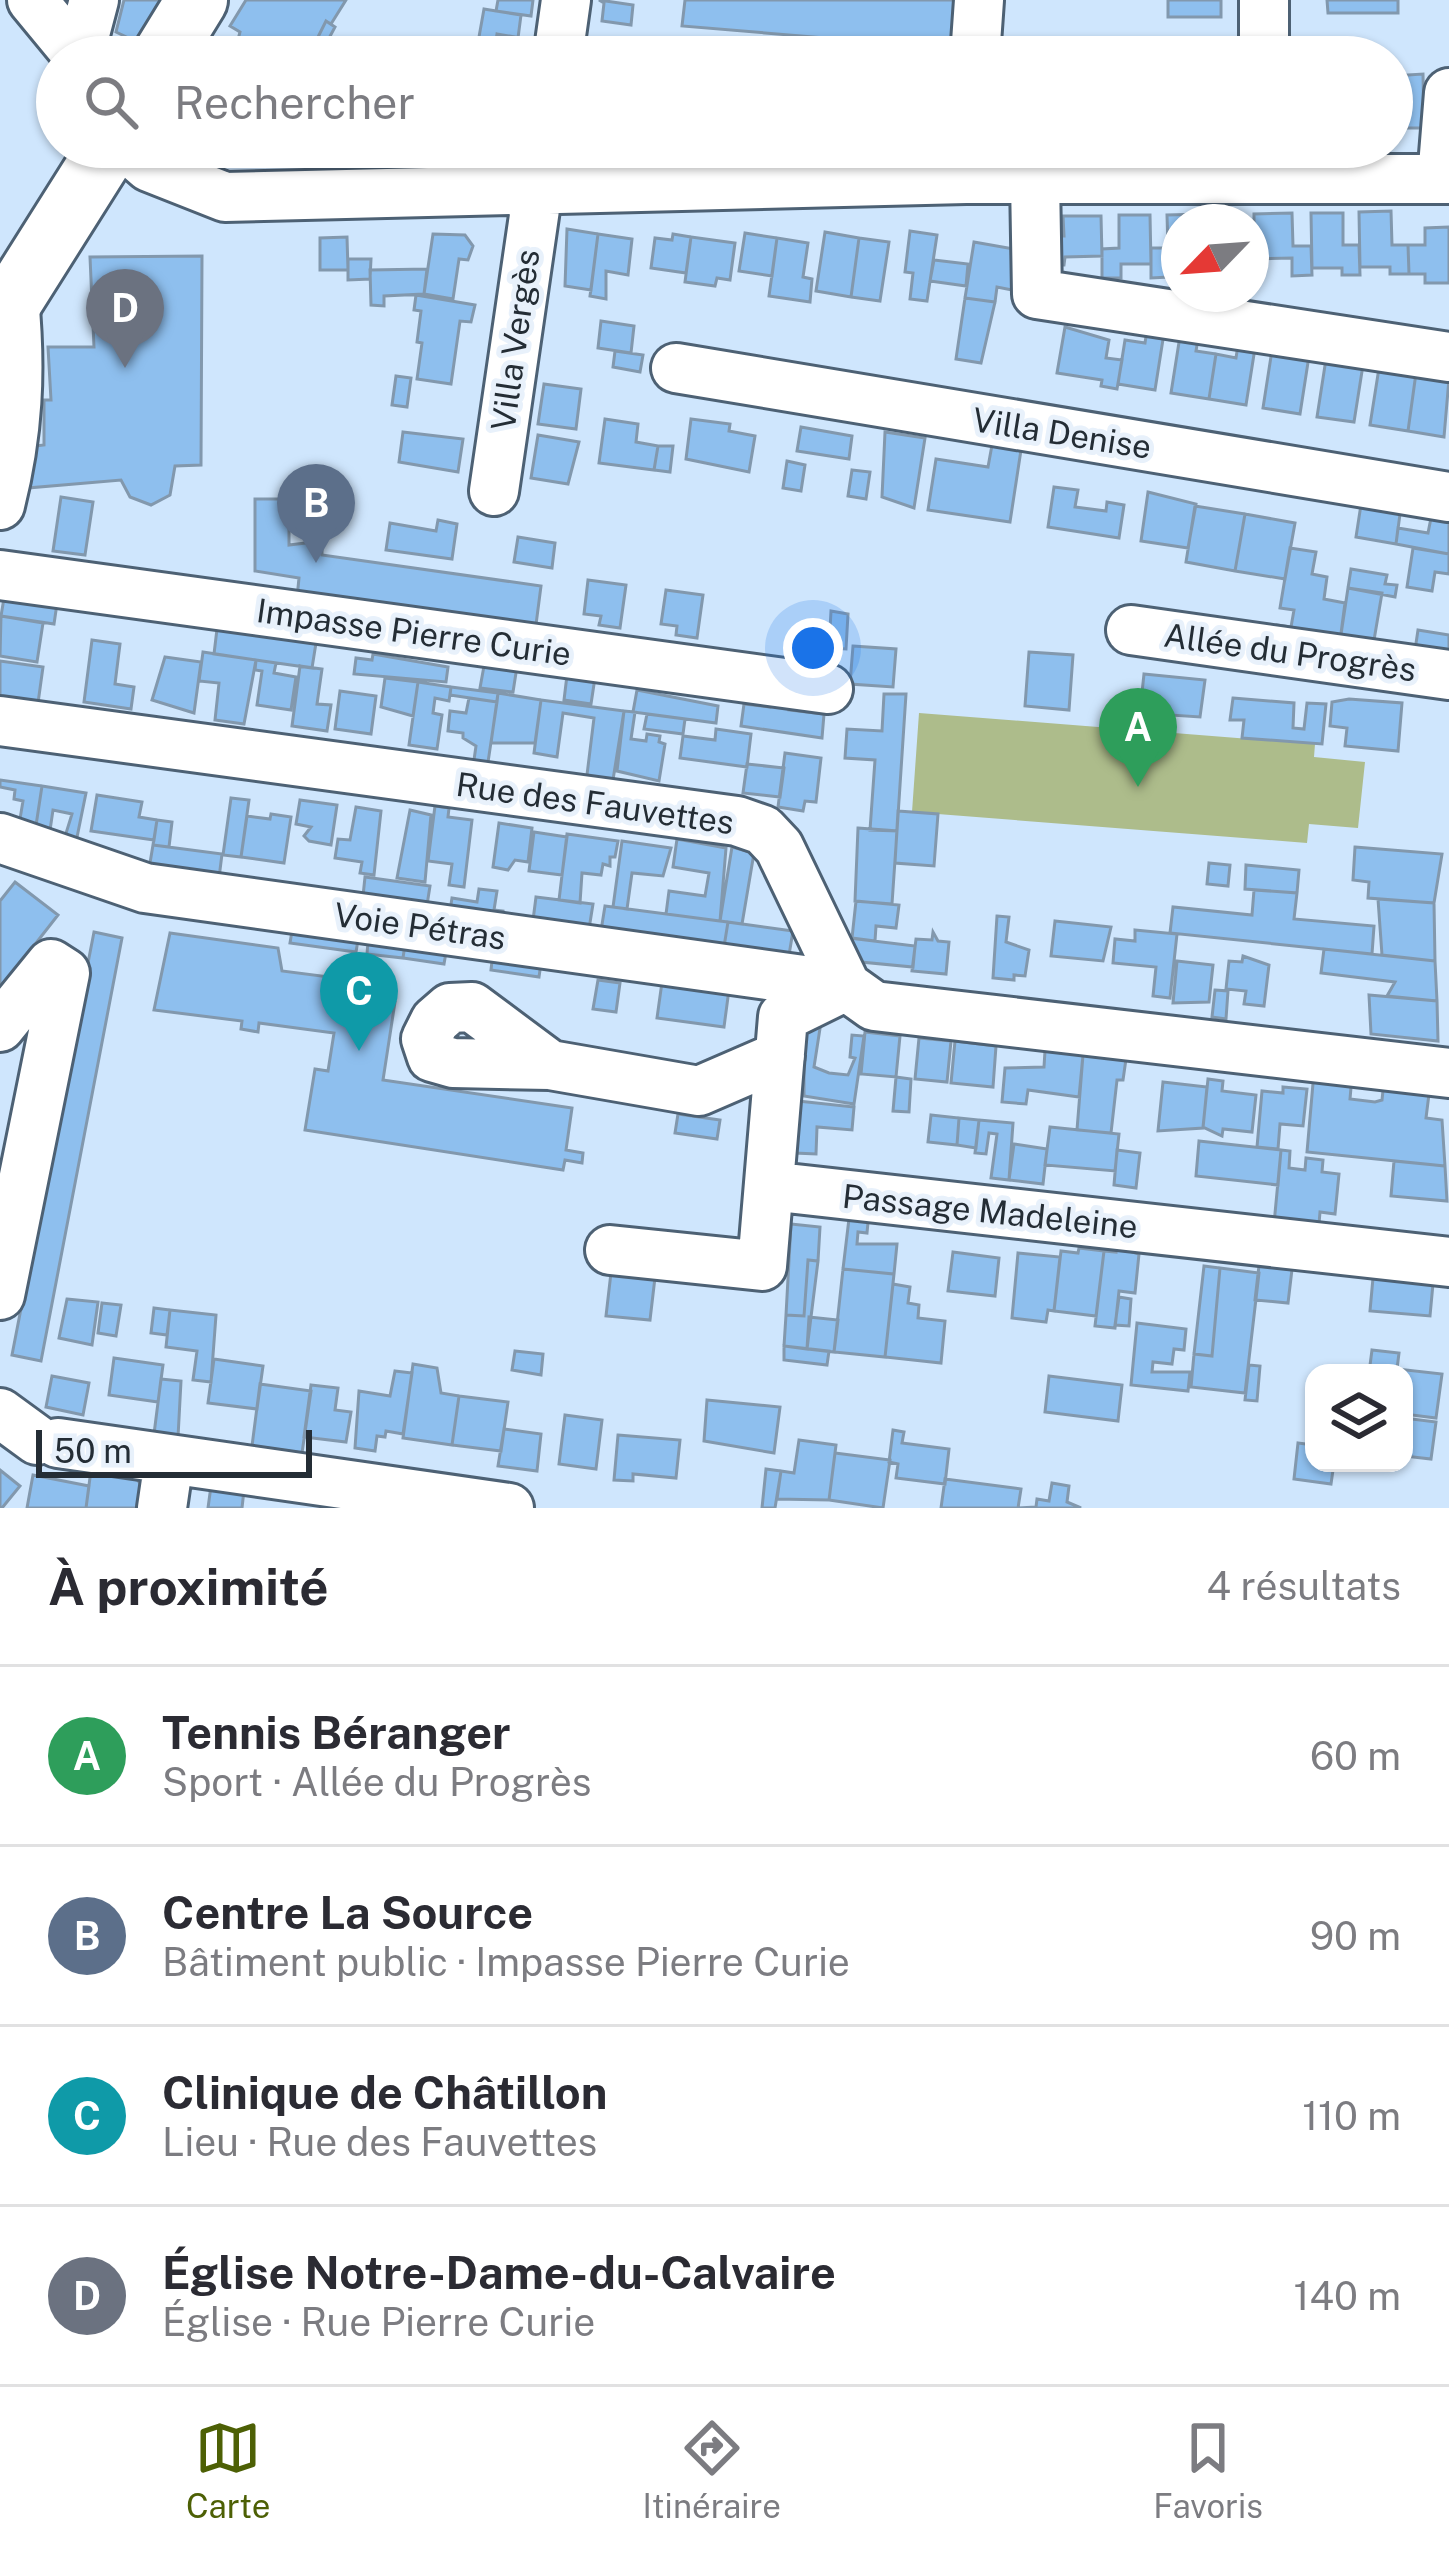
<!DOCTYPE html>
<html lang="fr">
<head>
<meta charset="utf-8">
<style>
  body { margin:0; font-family:"Public Sans",sans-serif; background:#f2f2f3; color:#2b2b33 }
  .controls { position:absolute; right:36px; bottom:36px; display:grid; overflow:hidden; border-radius:24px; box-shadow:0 3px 9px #0004 }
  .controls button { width:108px; height:108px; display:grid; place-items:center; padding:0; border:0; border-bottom:3px solid #e1e1e2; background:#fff; color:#2b2b33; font:60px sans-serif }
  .compass { position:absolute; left:1161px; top:204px; width:108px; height:108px; border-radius:50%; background:#fff; box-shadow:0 3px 9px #0004; rotate:245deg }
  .scale { position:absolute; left:36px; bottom:30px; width:276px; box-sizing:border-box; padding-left:12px; border:6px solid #242d35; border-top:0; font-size:33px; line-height:42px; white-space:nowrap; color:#242d35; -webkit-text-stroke:9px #e8f1fb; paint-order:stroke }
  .you { position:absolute; left:813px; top:648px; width:42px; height:42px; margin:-30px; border:9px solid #fff; border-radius:50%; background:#1a73e8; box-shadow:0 0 0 18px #1a73e833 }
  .badge { display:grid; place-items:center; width:78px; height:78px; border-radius:50%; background:#4d6005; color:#fff; font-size:39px; font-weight:700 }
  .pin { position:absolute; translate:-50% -99px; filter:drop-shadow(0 3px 6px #0008) }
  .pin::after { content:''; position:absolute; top:63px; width:42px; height:36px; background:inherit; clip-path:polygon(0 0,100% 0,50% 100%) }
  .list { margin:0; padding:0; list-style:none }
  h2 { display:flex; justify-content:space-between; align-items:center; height:156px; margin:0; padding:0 48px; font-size:51px }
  h2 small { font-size:39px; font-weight:400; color:#7c7c81 }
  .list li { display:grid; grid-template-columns:78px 1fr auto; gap:36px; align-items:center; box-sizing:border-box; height:180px; padding:0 48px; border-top:3px solid #e1e1e2 }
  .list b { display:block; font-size:45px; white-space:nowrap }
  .list p { margin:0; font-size:39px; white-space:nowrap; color:#7c7c81 }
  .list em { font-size:39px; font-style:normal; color:#7c7c81 }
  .icon { flex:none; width:66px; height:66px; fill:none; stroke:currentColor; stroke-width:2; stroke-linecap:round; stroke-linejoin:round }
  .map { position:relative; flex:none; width:1449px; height:1508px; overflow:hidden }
  .search { position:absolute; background:#fff; box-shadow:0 3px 9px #0004; left:36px; right:36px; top:36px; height:132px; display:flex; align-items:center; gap:30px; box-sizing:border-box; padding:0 42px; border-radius:66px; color:#7c7c81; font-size:45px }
  .sheet { height:876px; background:#fff }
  nav { display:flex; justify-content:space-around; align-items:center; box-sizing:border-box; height:168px; border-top:3px solid #e1e1e2; background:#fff; font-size:33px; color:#7c7c81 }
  nav a { display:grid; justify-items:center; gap:6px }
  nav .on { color:#4d6005 }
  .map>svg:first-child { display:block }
</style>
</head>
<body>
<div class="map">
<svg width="1449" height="1508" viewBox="0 0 1449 1508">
  <rect width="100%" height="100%" fill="#cfe6fd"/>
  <path fill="#adbc8b" d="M919,713L1315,744L1314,757L1365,762L1358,828L1309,824L1307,843L912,812Z"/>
  <path fill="#8ebfee" stroke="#8298ad" stroke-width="3" d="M124,0H163L137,42L116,32Z
    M246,0H346L331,24L326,21L308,57H225L224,51H235L240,32L230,26Z
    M498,0H533L531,16L496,11Z
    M599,0L633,5L631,25L602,21L604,3Z
    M685,0H961L957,49L682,26Z
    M1168,0H1221V17H1168Z
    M1327,0H1398V13H1328Z
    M484,9L521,15L518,38L497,34L494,52L477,48Z
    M326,21L335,27L319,57H308Z
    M497,34L526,39L524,57H493Z
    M658,40L704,47V57H657Z
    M592,41L645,49L644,57H590Z
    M1423,74L1424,128H1397L1392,125V76Z
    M225,147H322V155L255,156V147Z
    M322,147H365L366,157L321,158Z
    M447,147H505V158H445Z
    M1391,211L1392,245H1408L1409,274H1390V267H1360L1359,212Z
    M1292,213L1293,246H1311L1312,275L1292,276V258L1254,259V214Z
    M1311,213H1343V245H1359L1360,275H1342V268H1312Z
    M1205,214L1206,222H1179V259L1169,260V277L1151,278V248H1168L1167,215Z
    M1119,215H1150L1151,264H1121V278H1102V249L1119,248Z
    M1063,216H1101L1102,256L1065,257L1064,265H1048L1047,236H1064Z
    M1449,227V283H1425V274H1409L1408,245H1425V228Z
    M567,229L598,234L591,290L565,286Z
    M910,231L937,235L927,301L910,299L913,273L905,272Z
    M825,232L859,238L851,297L816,291Z
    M745,233L777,238L772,276L739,271Z
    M433,234L465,235L473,246L468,260L459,259L453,299L424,294Z
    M598,234L632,239L628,275L606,271V299L590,296Z
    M673,234L691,237L686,273L651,268L655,238L672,240Z
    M347,237L348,270H320V238Z
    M691,237L735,243L730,280L717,278L715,286L685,282Z
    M777,238L808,243L803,277L812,279L810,302L769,296Z
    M859,238L889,242L880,301L851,297Z
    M974,242L1019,250L1012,290L997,287L995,302L965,298Z
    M202,256L201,465L175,466L170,495L151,505L130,497L121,480L27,488V447L44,445V400H51L48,347H94L90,257Z
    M348,259H371L370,279L348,280Z
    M934,260L968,264L966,286L930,281Z
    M427,269L424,294L384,296V306L371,305L370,270Z
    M416,295L475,305L471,322L460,321L451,384L417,379L422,343L417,342L421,311L414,310Z
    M965,298L995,302L981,363L956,359Z
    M601,321L634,326L631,353L598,348Z
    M1065,327L1109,340L1106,358L1122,360L1117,389L1101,386L1102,380L1057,373Z
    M1147,330L1164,333L1155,390L1118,384L1125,340L1145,343Z
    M1180,336L1198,339L1196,351L1216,354L1209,399L1171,393Z
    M1238,345L1255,348L1246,405L1209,399L1216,354L1236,358Z
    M1272,350L1309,356L1300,414L1263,408Z
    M615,351L643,355L640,372L613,367Z
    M1326,359L1363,365L1354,422L1317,417Z
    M1379,368L1416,373L1408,431L1370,425Z
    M1416,373L1449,379L1444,437L1408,431Z
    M396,376L411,378L407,407L392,405Z
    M544,384L581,389L576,429L538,424Z
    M605,419L638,424L636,442L658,446L654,470L599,463Z
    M691,419L730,424L729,431L755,436L749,472L686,459Z
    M801,427L852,436L849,459L797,451Z
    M403,432L463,439L458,472L399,462Z
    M885,432L925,438L914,508L882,497Z
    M538,435L579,442L568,484L531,478Z
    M992,445L1021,450L1010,522L928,510L936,459L988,467Z
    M658,446H673L670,472L654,470Z
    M787,461L805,465L801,491L783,488Z
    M852,470L870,472L866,499L848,496Z
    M1054,487L1078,490L1075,507L1106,511L1107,502L1124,505L1119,538L1048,527Z
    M1148,492L1196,504L1188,548L1141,541Z
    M61,497L93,502L85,555L53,551Z
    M1362,498L1373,499L1371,509L1400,514L1396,544L1356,537Z
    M255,499H289V545L322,541V555L541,586L534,640L296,608L299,578L255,571Z
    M1195,506L1245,514L1235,571L1186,562Z
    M1432,513L1449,516V554L1396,544L1398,528L1428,533Z
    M1245,514L1295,523L1285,579L1235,571Z
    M438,520L457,524L452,559L386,550L390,523L436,531Z
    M518,537L555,543L552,568L514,562Z
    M1290,548L1316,552L1312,574L1327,577L1324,599L1345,603L1340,641L1276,634L1277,625L1291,627L1294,610L1280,608Z
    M1413,548L1449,554V574L1435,572L1432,591L1407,587Z
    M1351,569L1387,575L1385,584L1397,585L1395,597L1348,588Z
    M588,580L626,585L620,628L599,625L601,616L584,614Z
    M1348,588L1382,593L1373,646L1340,641Z
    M59,590L54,624L1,616L4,598Z
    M666,590L703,595L697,638L676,635L677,626L661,624Z
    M831,611L848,614L846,649L829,648Z
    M1,616L43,623L37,662L0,656Z
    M217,629L316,643L312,668L214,654Z
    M1418,630L1449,635V654L1415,650Z
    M92,640L120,644L115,684L134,687L131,709L84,702Z
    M853,646L896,649L893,687L850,684Z
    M203,652L256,660L244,724L215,720L219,683L199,681Z
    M1029,652L1073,655L1069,710L1025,706Z
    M373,654L448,667L446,682L354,674L356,658L372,660Z
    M486,655L518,660L513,692L480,688Z
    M165,657L201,662L194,713L152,700Z
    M256,660L276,663L274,673L296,677L291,710L257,705L262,671L255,670Z
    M0,661L43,667L38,703L0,698Z
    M300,666L322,669L317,704L331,705L327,731L292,726Z
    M568,667L596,671L591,704L564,700Z
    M1144,674L1205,680L1200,717L1156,714L1154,731L1138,730Z
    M385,678L418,682L413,716L381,707Z
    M418,682L451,687L449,701L435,698L433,713L442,715L437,749L409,745Z
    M451,687L498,693L497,702L450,695Z
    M637,690L718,706L716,723L633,712Z
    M340,691L376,696L371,734L335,729Z
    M498,693L541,700L535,743H491Z
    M772,693L791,696L789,710L824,714L822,738L741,726L744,704L770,707Z
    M884,694H906L897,831L870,830L875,760L845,758L847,729L882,731Z
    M469,698L497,702L487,769L473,767L476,746L463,738V733L448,731L450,711L466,713Z
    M1233,698L1294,703L1293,728L1304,729L1307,703L1326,704L1322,744L1242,738L1244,720H1230Z
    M1349,699L1402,703L1398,751L1345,746L1347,728L1330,726L1332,702Z
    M541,700L624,711L612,786L586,783L594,718L563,713L557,757L534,753Z
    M624,711L635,712L631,739L646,741L647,734L660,736L659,742L665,744L659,781L617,771Z
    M647,714L685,719L683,734L644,729Z
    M716,729L751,734L747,767L680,758L683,736L715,740Z
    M785,753L821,758L816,802L805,801L803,811L778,807Z
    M747,764L784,768L780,797L743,793Z
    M0,780L42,786L35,832L4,821L7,814L20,819L23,801L14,799L15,790L0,787Z
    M42,786L86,793L75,847L63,843L72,814L53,810L49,837L35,832Z
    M97,795L142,802L139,817L157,820L154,840L91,831Z
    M231,798L249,800L241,857L223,855Z
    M300,800L337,805L331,845L309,841L304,836L311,827L296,824Z
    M435,806L449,808L448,817L472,820L464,887L449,885L452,864L428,861Z
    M356,807L381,811L374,875L360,873L362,862L335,858L338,839L350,840Z
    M410,810L431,815L425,882L397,878Z
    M898,811L938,814L934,866L895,863Z
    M271,814L291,817L284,863L241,857L247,816L270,819Z
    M157,820L172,822L169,847L153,845Z
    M499,823L532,828L528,862L515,860L508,870L493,867Z
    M858,828L897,831L892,904L855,901Z
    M534,832L567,837L562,875L529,871Z
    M567,834L618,841L615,857H610V866L603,864L601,875L582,873L580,903L559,900Z
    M677,839L726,848L720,921L666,914L669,891L705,896L709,873L673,867Z
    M622,841L671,848L663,876L632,873L627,909L613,907Z
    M153,845L222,854L218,886L148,875Z
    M732,847L754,853L742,924L720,921Z
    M1355,847L1442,854L1434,903L1368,898L1369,882L1353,880Z
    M1209,863L1230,865L1228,886L1207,884Z
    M1246,865L1299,870L1297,893L1245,889Z
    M365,877L430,886L427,905L363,896Z
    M15,882L58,915L0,989V901Z
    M479,889L497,891L494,910L503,911L502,924L449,917L452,898L477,902Z
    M1254,890L1297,893L1294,919L1374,926L1372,954L1170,933L1173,907L1252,915Z
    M536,897L593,904L588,935L532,928Z
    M1378,899L1434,903L1435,961L1382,955Z
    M856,901L899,905L896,928L876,926L875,941L852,938Z
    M605,906L728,922L723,953L600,937Z
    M295,913L361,922L356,952L290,943Z
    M997,916L1009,917L1006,942L1029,950L1025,976L1014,975V980L993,978Z
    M1055,921L1111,927L1103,961L1051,956Z
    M728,922L793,931L789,955L723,953Z
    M1135,930L1177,934L1170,998L1153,996L1156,967L1113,963L1115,939L1135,941Z
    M94,932L122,938L41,1361L12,1355Z
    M933,932L938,941L949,942L946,974L912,971L916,939L932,940Z
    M170,933L278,948L282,971L368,982L365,997L395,1002L383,1080L572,1108L566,1150L583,1153L582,1163L565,1160L563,1170L305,1130L315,1069L328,1071L334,1033L259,1023L258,1032L241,1029L242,1021L154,1010Z
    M449,935L444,964L403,958L406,937Z
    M406,937L403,958L367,954L368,942Z
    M849,938L915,946L913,967L861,962Z
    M1324,949L1435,961L1437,1001L1387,996L1395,982L1321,973Z
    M493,952L542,956L539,977L491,970Z
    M1243,956L1269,965L1264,1006L1244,1004L1246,991L1226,989L1229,961L1242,962Z
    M1177,961L1213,965L1209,1002L1173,1003Z
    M663,975L730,982L724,1027L657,1018Z
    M598,980L620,983L616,1012L593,1009Z
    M1215,990L1228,991L1226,1019L1212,1017Z
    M1369,995L1437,1001L1438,1041L1371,1034Z
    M804,1020L821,1022L814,1067L829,1073L848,1075L855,1058L850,1057L852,1035L864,1036L854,1104L804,1096Z
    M865,1032L900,1036L896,1077L861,1074Z
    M919,1038L951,1041L947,1082L915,1079Z
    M955,1041L996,1046L993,1087L951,1083Z
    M1045,1051L1083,1055L1079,1097L1028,1090L1026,1104L1002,1102L1005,1068L1044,1067Z
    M1083,1055L1126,1059L1123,1080H1117L1111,1133L1077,1130Z
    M1314,1072L1352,1076L1350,1099L1375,1102L1382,1100L1384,1081L1430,1086L1426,1118L1442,1120L1445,1166L1307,1152Z
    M896,1077L911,1079L909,1112L893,1111Z
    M1208,1079L1223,1081L1222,1091L1256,1095L1252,1132L1223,1129L1222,1136L1203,1127Z
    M1163,1082L1207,1087L1203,1128L1158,1131Z
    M1283,1087L1307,1089L1303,1126L1280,1124L1278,1149L1257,1147L1262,1091L1283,1093Z
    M798,1101L854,1107L852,1130L817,1127L816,1154L795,1153Z
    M678,1114L720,1120L717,1139L675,1133Z
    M931,1115L959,1118L957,1145L928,1142Z
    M959,1118L979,1120L976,1148L957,1145Z
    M979,1120L1013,1123L1009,1180L991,1178L997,1134L989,1133L986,1154L975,1153Z
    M1050,1127L1119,1134L1115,1171L1045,1165Z
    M1199,1141L1281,1150L1278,1185L1196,1176Z
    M1014,1144L1047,1149L1043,1184L1009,1180Z
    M1117,1150L1140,1153L1136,1188L1114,1185Z
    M1281,1150L1290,1151L1289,1168L1305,1170L1306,1158L1323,1160L1322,1172L1339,1174L1335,1214L1320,1212L1319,1224H1274Z
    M1394,1161L1445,1166L1447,1201L1391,1196Z
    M851,1202L869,1212L867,1233L858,1232L857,1244H897L894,1274L843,1269Z
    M791,1224L820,1227L818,1261L808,1260L804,1316L786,1315Z
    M1116,1247L1139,1254L1135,1293L1119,1291L1115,1328L1095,1326L1104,1251L1116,1252Z
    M1079,1248L1104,1251L1096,1316L1054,1311L1061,1251L1078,1253Z
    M953,1252L999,1258L995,1296L948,1291Z
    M1018,1253L1060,1257L1054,1311L1048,1310L1046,1322L1012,1318Z
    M1260,1257L1293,1261L1288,1303L1255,1300Z
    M808,1260L818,1261L807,1349L784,1346L786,1315L804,1316Z
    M612,1264L656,1269L650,1320L606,1316Z
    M1204,1266L1220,1268L1212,1356L1194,1354Z
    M1374,1267L1434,1273L1430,1316L1370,1311Z
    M1220,1268L1259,1273L1245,1393L1191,1387L1194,1354L1212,1356Z
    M843,1269L894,1274L885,1357L834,1352Z
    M893,1284L910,1287L908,1303L919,1305L918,1318L945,1321L941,1363L885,1357Z
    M1119,1297L1131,1299L1129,1326L1115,1325Z
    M67,1299L98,1302L92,1345L59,1338Z
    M102,1303L121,1305L116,1336L98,1333Z
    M154,1308L170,1310L167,1335L151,1333Z
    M170,1310L216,1315L211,1382L193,1380L197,1351L166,1347Z
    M809,1317L838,1320L834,1352L807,1349Z
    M1137,1323L1186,1329L1184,1350L1174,1349L1172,1364L1153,1362L1152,1372H1190L1188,1391L1131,1385Z
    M784,1346L829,1351L827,1365L784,1360Z
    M1372,1350L1399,1353L1397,1369L1442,1374L1436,1418L1404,1414V1373H1369Z
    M515,1351L543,1354L541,1375L512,1370Z
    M114,1358L163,1365L158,1402L109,1395Z
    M214,1359L263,1366L257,1409L208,1403Z
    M413,1364L437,1368L441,1393L459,1396L452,1445L403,1438Z
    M1249,1365L1260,1366L1257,1401L1245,1400Z
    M395,1371L412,1373L403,1434L386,1431L385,1437L377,1436L375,1451L355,1448L359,1391L390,1396Z
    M52,1376L89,1383L83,1415L46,1407Z
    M1049,1376L1122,1385L1118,1421L1045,1412Z
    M161,1379L181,1381L178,1437L154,1434Z
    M260,1384L311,1391L302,1453L252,1446Z
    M311,1385L338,1388L335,1410L351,1412L346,1442L304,1437Z
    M459,1396L508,1402L501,1451L452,1445Z
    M707,1400L780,1407L774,1453L704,1441Z
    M565,1415L602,1420L596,1469L559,1464Z
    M1404,1418L1436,1422L1431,1459L1404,1456Z
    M504,1429L541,1434L537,1471L498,1466Z
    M893,1430L904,1432L902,1443L949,1449L945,1484L896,1478L898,1464L889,1462Z
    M618,1435L680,1440L676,1478L633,1474V1481L614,1480Z
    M799,1440L836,1445L829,1500L777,1499L781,1471L794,1473Z
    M1298,1443L1314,1445V1463H1334L1331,1484L1294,1479Z
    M835,1453L890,1460L883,1508L829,1500Z
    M766,1469L781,1471L775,1508H762Z
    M0,1470L20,1486L2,1508H0Z
    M91,1470L134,1476L145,1489L142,1508H86Z
    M33,1475L89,1486L86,1508H27Z
    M945,1479L1021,1489L1018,1508H941Z
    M1052,1483L1069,1486L1067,1502L1081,1508H1018L1036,1507L1037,1499L1049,1501Z
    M211,1486L244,1490L242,1508H208Z"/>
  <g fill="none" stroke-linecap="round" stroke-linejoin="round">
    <g stroke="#4d6174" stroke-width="54">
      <path id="minor" d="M32,0L79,57
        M1264,0V57
        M79,57L94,0
        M558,57L566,0
        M975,57L979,0
        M126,147L149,167L225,197L966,179H1449
        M1442,179L1449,93
        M1035,180L1037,294L1449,357
        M676,368L1449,497
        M494,491L544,147
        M0,505C18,434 21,371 14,298
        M0,575L828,689
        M1131,630L1449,675
        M0,721L737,821L763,830L779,847L846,986L874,1006L1449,1073
        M0,838L145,888L846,986
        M0,1027L51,964L65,973L0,1295
        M550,1065L453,1063L432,1057L426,1039L435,1021L450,1008L472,1007L550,1065L699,1091L780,1056
        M769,1186L1449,1262
        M610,1250L762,1266L783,1017L846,986
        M0,1413L37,1440
        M58,1443L509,1508
        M162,1508L169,1460"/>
    </g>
    <g stroke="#4d6174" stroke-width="66">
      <path id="major" d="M162,57L197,0
        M0,320L109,147"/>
    </g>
    <use href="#minor" stroke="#fff" stroke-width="48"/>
    <use href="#major" stroke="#fff" stroke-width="60"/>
  </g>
  <g text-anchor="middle" stroke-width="10" stroke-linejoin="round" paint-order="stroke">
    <g font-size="33" fill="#242d35" stroke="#e8f1fb">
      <text transform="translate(515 340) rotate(-82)" y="12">Villa Vergès</text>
      <text transform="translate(1062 433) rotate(9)" y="12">Villa Denise</text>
      <text transform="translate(414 632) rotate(8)" y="12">Impasse Pierre Curie</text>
      <text transform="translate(1290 652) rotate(8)" y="12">Allée du Progrès</text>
      <text transform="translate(595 803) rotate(8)" y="12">Rue des Fauvettes</text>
      <text transform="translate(420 926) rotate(8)" y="12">Voie Pétras</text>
      <text transform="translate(990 1211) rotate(6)" y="12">Passage Madeleine</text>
    </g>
  </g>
</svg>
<div class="controls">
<button><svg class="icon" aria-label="layers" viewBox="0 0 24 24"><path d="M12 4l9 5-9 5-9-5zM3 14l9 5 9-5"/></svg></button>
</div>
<svg class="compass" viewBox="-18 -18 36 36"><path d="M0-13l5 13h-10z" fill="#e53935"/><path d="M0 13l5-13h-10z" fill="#7c7c81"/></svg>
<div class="scale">50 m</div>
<div class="you"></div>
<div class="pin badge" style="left:1138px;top:787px;background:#2e9e5b">A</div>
<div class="pin badge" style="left:316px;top:563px;background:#5c6f8a">B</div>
<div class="pin badge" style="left:359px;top:1051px;background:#0f9aa8">C</div>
<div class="pin badge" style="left:125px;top:368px;background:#6b7280">D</div>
<div class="search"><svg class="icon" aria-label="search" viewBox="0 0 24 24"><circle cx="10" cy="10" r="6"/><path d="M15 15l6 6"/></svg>Rechercher</div>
</div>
<section class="sheet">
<h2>À proximité<small>4 résultats</small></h2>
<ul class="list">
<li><span class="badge" style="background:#2e9e5b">A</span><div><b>Tennis Béranger</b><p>Sport · Allée du Progrès</p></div><em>60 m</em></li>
<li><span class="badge" style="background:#5c6f8a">B</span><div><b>Centre La Source</b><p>Bâtiment public · Impasse Pierre Curie</p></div><em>90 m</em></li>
<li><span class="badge" style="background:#0f9aa8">C</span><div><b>Clinique de Châtillon</b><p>Lieu · Rue des Fauvettes</p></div><em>110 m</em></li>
<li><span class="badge" style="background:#6b7280">D</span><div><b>Église Notre-Dame-du-Calvaire</b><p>Église · Rue Pierre Curie</p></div><em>140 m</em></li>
</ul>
</section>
<nav>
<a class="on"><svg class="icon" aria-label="map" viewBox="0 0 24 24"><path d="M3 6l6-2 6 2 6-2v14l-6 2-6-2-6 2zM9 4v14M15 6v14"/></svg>Carte</a>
<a><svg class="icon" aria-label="directions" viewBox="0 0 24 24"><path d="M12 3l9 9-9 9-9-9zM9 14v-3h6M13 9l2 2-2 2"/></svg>Itinéraire</a>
<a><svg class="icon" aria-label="saved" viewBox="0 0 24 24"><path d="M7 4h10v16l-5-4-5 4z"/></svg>Favoris</a>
</nav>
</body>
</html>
